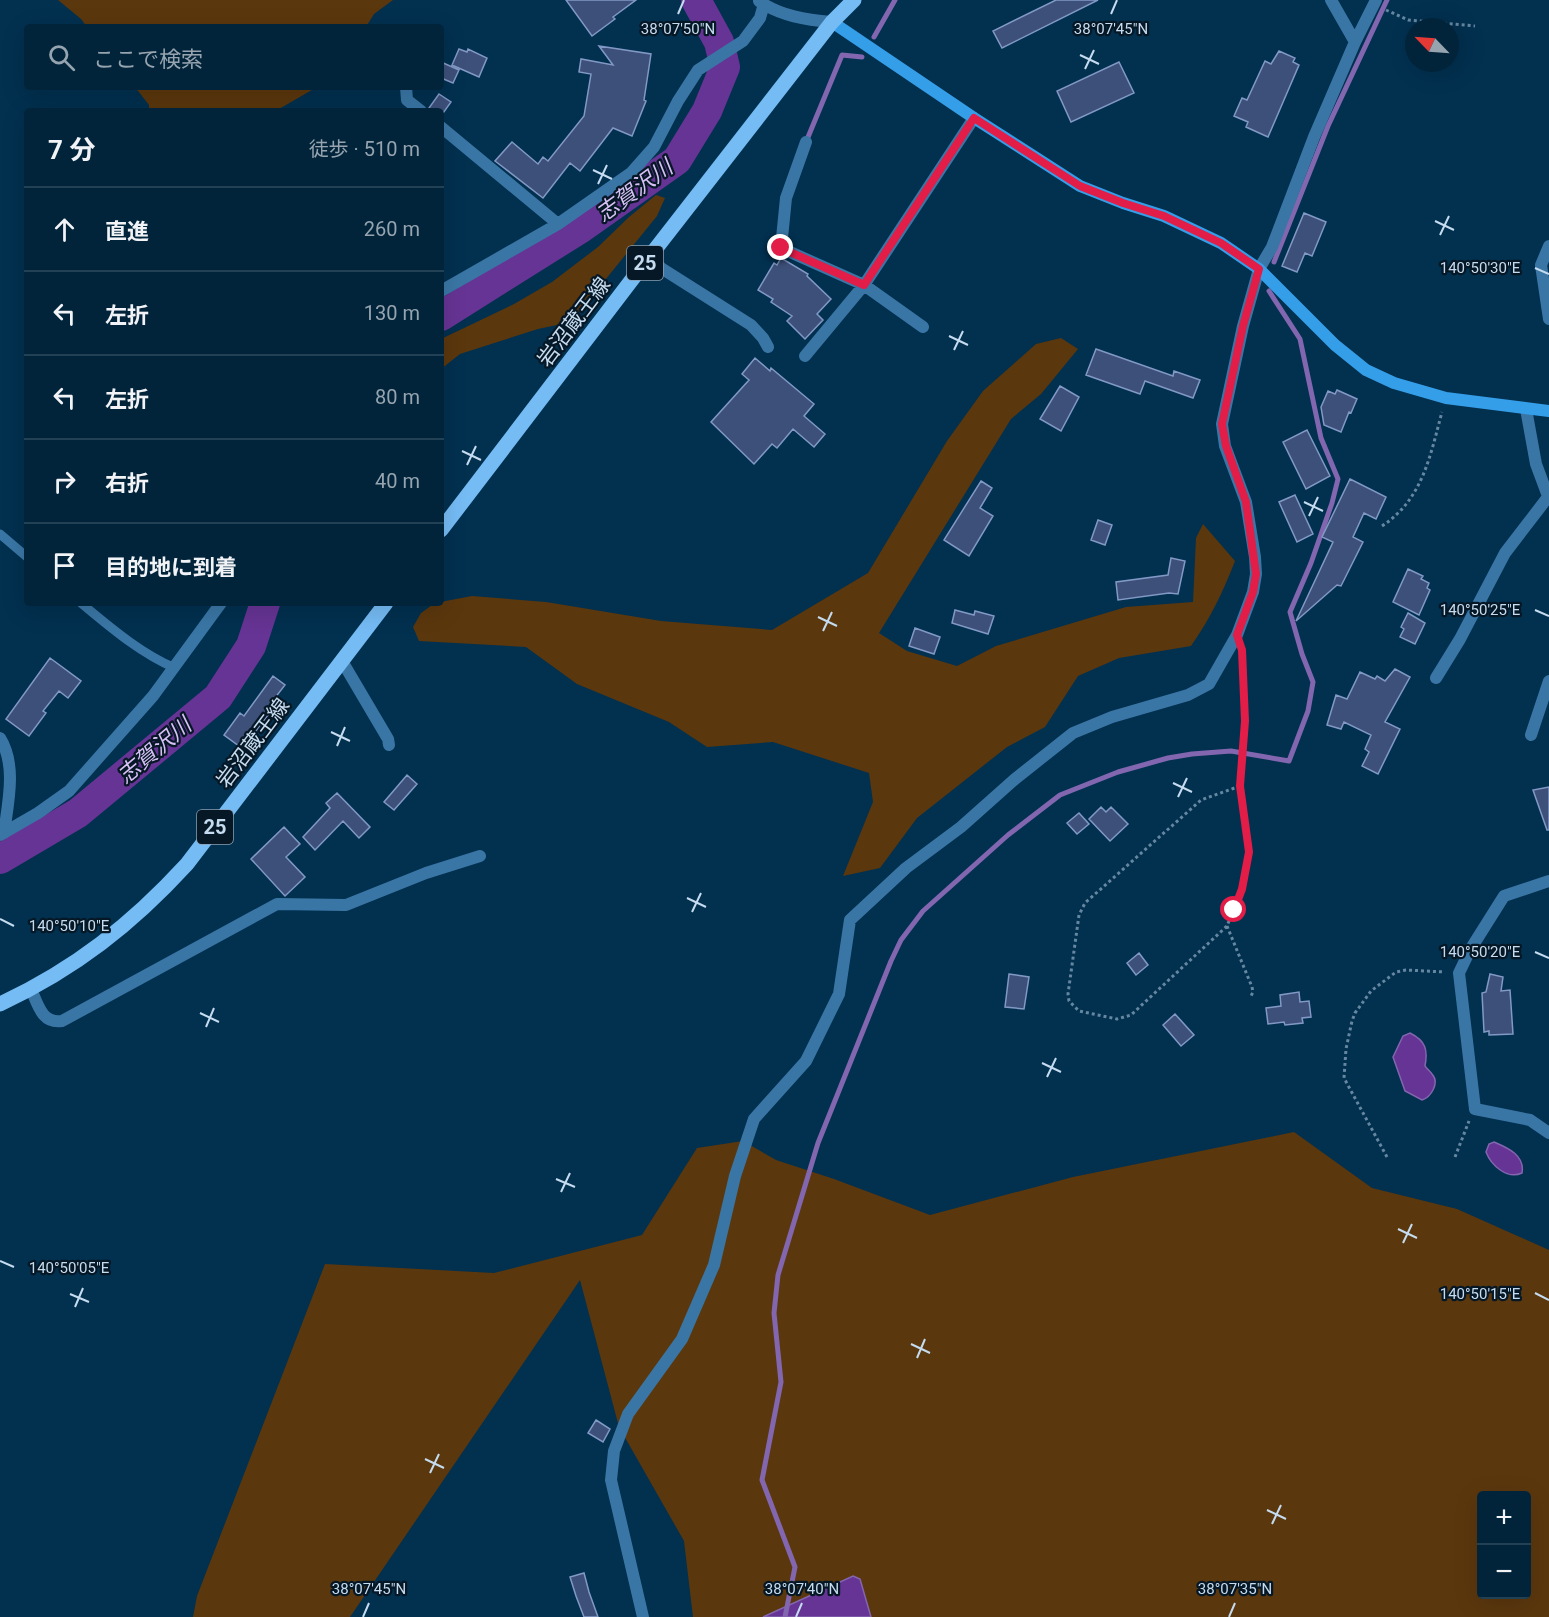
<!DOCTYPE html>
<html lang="ja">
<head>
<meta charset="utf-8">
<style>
  body { margin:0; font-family:Roboto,"Noto Sans JP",sans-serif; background:#0c2c42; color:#f1f3f6 }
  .controls { position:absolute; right:18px; bottom:18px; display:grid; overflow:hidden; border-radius:6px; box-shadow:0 6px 24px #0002 }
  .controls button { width:54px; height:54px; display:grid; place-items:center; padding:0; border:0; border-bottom:2px solid #234155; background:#02243b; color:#f1f3f6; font:30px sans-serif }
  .compass { position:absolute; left:1405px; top:18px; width:54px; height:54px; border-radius:50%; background:#02243b; box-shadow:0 6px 24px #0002; rotate:295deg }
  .stop { position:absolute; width:18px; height:18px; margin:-14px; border:4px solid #e11d48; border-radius:50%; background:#fff }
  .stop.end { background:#e11d48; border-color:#fff; box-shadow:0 2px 6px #0008 }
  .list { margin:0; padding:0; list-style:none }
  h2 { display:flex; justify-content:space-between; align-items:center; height:78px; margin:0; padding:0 24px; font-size:26px }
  h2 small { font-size:20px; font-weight:400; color:#96a4af }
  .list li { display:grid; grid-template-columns:39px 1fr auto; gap:18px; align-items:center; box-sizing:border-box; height:84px; padding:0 24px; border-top:2px solid #234155 }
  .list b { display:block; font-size:22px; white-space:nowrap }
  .list em { font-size:20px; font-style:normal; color:#96a4af }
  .icon { flex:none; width:33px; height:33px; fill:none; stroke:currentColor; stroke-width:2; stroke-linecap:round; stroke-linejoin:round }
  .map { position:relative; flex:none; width:1549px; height:1617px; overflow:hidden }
  .search { position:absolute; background:#02243b; box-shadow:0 6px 24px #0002; left:24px; top:24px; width:420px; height:66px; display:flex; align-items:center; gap:15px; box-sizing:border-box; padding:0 21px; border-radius:6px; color:#96a4af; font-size:22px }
  .panel { position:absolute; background:#02243b; box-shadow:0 6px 24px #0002; left:24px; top:108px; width:420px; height:498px; border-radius:6px }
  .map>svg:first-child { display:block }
</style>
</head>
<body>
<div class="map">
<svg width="1549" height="1617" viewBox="0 0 1549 1617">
  <rect width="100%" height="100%" fill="#02304f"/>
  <path fill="#5b370d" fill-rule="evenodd" d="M58,0H393L374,14L366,27H87L81,19Z
    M135,87H317L279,109L278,111H149V105Z
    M656,195L665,198L657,216L571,322L538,329L460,354L441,369V339L514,304L552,282L598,247L629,217Z
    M1061,338L1078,349L1041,394L1011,419L879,633L907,651L957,666L996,646L1126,607L1193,602L1196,538L1203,524L1235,561C1223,592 1210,619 1191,646L1119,658L1078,676L1045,727L1007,747L917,818L880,868L843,876L873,802L869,773L773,742L707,747L669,722L577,684L526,647L419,641L413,627L421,613L435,603L472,596L546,602L661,621L772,630L868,573L947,441L983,391L1036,344Z
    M1294,1132L1372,1188L1457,1209L1549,1250V1617H693L684,1541L619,1427L580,1280L350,1617H193L197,1596L325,1264L494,1273L642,1235L697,1148L743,1141L776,1160L834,1179L930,1215L1073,1177ZM1482,1496H1526V1594H1482Z"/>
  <path fill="#663494" stroke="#8266af" stroke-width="1.5" d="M1410,1033C1426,1041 1428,1050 1425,1066C1427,1069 1430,1071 1432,1074C1440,1083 1431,1097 1422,1100L1405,1091L1393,1057L1403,1036Z
    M1494,1142C1508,1148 1525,1155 1522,1173C1507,1180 1491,1165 1486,1152L1489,1144Z
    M853,1576L860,1579L871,1617H763Z"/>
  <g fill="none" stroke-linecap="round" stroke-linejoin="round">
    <path stroke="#8266af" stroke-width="5" d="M874,37L895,0
      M806,142L842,55L862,57
      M1274,262L1328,126L1387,0
      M785,1617L795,1567L762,1480L781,1382L774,1313L778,1275L818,1143L891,961L901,940L923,911L1008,835L1060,795L1118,772L1168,758L1192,754L1231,751L1289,761L1308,711L1313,682L1302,654L1290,612L1311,563L1332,503L1338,479L1321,438L1300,339L1269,291"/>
    <path stroke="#663494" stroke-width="30" d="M441,316L581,228L677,160L707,111L725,67L719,42L696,0
      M0,859L78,813L218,697L251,646L265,603"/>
  </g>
  <path fill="#3d5079" stroke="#8299c6" stroke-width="1.5" d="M566,0H636L613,17L615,19L592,36Z
    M1056,0H1098L1002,48L993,31Z
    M599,46L651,54L644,100L646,101L632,136L613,128L580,171L570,163L543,198L495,161L512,142L538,164L543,157L548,161L584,116L591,74L579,72L581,59L613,65Z
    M459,49L467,52L468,49L487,58L479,77L452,65Z
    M1279,51L1295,58L1293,62L1299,65L1268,137L1246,127L1248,122L1234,116L1242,98L1247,100L1265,61L1271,64Z
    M441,62L459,70L453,83L441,78Z
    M1119,62L1134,93L1071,122L1057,91Z
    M439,94L451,102L441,116V111H434L429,108Z
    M1304,213L1326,222L1312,256L1305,253L1297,272L1282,266Z
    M781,258L808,274L807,276L831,299L817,314L823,320L805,339L787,321L792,316L771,302L773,299L758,290L774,263L777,265Z
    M1096,349L1173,376L1174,371L1200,380L1193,398L1145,381L1140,394L1086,375Z
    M755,358L770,371L771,368L814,404L804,416L825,434L814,447L793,429L777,448L772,444L754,464L711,422L749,380L742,374Z
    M1060,386L1079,397L1061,431L1040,419Z
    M1337,390L1357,399L1351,413L1349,412L1341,432L1324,425L1321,407L1328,391L1335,394Z
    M1307,430L1330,476L1306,489L1283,442Z
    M1350,479L1386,497L1376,519L1364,513L1353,537L1363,542L1341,586L1337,585L1296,621L1333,542L1322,537Z
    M981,481L992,488L980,508L993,516L969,556L944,540Z
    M1295,495L1313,534L1297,542L1279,502Z
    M1098,520L1112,525L1105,545L1091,540Z
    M1171,558L1185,561L1178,594L1169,593L1118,600L1116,582L1168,575Z
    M1408,569L1423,576L1421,579L1429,583L1427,588L1430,590L1419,615L1393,602Z
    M955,610L974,615L975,611L994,616L988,634L952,623Z
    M1408,613L1425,623L1415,644L1400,637L1404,629L1401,627Z
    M915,628L940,637L934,654L909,646Z
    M50,658L81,681L68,698L59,691L43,711L46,713L29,736L6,719Z
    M1395,669L1410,677L1385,722L1400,729L1378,774L1362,766L1369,752L1365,749L1371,735L1344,722L1341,729L1327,725L1336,695L1347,699L1360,672L1375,679L1377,676L1385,681Z
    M273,676L285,685L271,703L275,706L246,744L243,741L239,746L224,735L240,713L244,716Z
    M407,775L417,784L394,810L384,802Z
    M1549,787V830H1547L1533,790Z
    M337,793L370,827L359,838L343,821L315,850L303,837L330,808L326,803Z
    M1101,807L1106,812L1111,807L1128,824L1110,841L1089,819Z
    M1079,813L1089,824L1077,834L1067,823Z
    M284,827L300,844L286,857L305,877L285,896L251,859Z
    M1139,953L1148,965L1136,975L1127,963Z
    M1009,974L1029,977L1024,1009L1005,1007Z
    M1490,974L1503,977L1501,991L1510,990L1513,1034L1489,1035V1031L1484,1032L1482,993L1486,992Z
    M1299,992L1300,1002L1309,1001L1311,1017L1302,1018L1303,1023L1285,1025L1284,1022L1268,1024L1266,1008L1281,1006L1280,995Z
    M1175,1014L1194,1035L1181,1046L1163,1025Z
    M596,1420L610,1429L603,1442L588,1433Z
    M584,1573L589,1592L598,1617H584L576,1596L570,1577Z"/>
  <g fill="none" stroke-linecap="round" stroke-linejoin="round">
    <path stroke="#6687a1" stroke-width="3" stroke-dasharray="3 3" stroke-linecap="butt" d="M1386,10L1408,20L1475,26
      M1382,526C1423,499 1430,456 1442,412
      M1240,786L1201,800L1085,903L1079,915L1068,994L1069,1001L1079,1011L1117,1019L1131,1015L1227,926L1242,889L1249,852L1240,786L1245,721L1242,657
      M1227,926L1252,987L1253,992L1250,998
      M1387,1157L1344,1078L1346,1049L1352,1021L1355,1013L1371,991L1396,972L1406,970L1445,972
      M1455,1157L1469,1121"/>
    <path stroke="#3a76a5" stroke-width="9" d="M0,534L27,557
      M81,603C110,627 140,653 175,668"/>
    <path stroke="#3a76a5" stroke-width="12" d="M1331,0L1355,42
      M759,1C780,16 807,20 832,22
      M406,87L407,100L421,111
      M441,127L558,224
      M806,142L786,198L781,248L864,285L923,327
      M1549,246L1541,265L1549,319
      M650,256L661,268L751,325L763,338L768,347
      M441,291L558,224L631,173L654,147L678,101L698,70L743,41L760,18L764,4
      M805,356L864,285L974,118
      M1526,409L1536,464L1549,499
      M342,661L388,739L389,745
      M1436,678L1460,639L1505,553L1548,497
      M1531,735L1549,681
      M0,738C17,765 8,803 4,833
      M0,835L38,813L69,791L153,696L221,603
      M1549,881L1504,896L1470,950L1459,973L1475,1109L1530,1120L1549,1133
      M31,989C38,1005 42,1024 62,1021L277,904L346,905L426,873L480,856
      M643,1617L611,1480L614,1451L628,1414L682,1339L714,1265L735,1176L754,1119L806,1061L839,994L850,920L906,868L961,827L1015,779L1073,733L1112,717L1188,695L1209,684L1237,635L1253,592L1256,574L1255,557L1246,502L1225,446L1222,424L1243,326L1259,269L1272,247L1314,137L1355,42L1376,0"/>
    <path stroke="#359ee9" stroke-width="12" d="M832,22L974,118L1080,186L1123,203L1164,216L1221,243L1259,269L1335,345L1366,370L1394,383L1446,398L1549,411"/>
    <path stroke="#75bbf4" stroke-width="15" d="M441,530L650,256L832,22L854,0
      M0,1004C75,969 132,924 187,864L386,603"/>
  </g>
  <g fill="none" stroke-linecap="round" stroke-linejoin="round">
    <path stroke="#e11d48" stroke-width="8" d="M781,248L864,285L974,118L1080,186L1123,203L1164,216L1221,243L1259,269L1243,326L1222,424L1226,446L1246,502L1256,574L1253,592L1237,635L1242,650L1245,721L1240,786L1249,852L1242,889L1234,910"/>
  </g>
  <path fill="none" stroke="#c5dbef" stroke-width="2" d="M678,14L684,0M1111,14L1117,0M1080,55L1099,64M1085,69L1094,50M593,170L612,179M598,184L607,165M1435,221L1454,230M1440,235L1449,216M1535,268L1549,274M949,336L968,345M954,350L963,331M462,451L481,460M467,465L476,446M1304,502L1323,511M1309,516L1318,497M1535,610L1549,616M818,617L837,626M823,631L832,612M331,732L350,741M337,746L345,727M1173,783L1192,792M1178,797L1187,778M687,898L706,907M692,912L701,893M0,919L14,926M1535,952L1549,958M200,1013L219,1022M206,1027L214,1008M1042,1063L1061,1072M1047,1077L1056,1058M556,1179L575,1187M561,1192L570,1173M1398,1229L1417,1238M1403,1243L1412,1224M0,1261L14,1267M1535,1293L1549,1300M70,1294L89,1302M75,1307L83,1288M911,1344L930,1353M917,1358L925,1339M425,1459L444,1468M430,1473L439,1454M1267,1510L1286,1519M1272,1524L1281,1505M363,1617L369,1603M796,1617L802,1603M1229,1617L1235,1603"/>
  <g text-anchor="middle" stroke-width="4.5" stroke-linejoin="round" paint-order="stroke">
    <g fill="#061725" stroke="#8ca0b2" stroke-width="1.5">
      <rect x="627" y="246" width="36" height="34" rx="4.5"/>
      <rect x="197" y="810" width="36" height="34" rx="4.5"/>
    </g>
    <g font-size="20" font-weight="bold" fill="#c5dbef">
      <text x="645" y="270">25</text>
      <text x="215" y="834">25</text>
    </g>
    <g font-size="21" fill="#c5dbef" stroke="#061725">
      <text transform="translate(574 322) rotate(-53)" y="7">岩沼蔵王線</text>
      <text transform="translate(253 743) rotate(-53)" y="7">岩沼蔵王線</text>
    </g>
    <g font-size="22" font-style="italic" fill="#d7c1f4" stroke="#061725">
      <text transform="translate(634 190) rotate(-36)" y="8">志賀沢川</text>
      <text transform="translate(154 750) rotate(-40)" y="8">志賀沢川</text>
    </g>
  </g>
  <g font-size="15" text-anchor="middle" fill="#c5dbef" stroke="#061725" stroke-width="4.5" stroke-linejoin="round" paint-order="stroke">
    <text x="678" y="34">38°07'50"N</text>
    <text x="1111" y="34">38°07'45"N</text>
    <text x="1480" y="273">140°50'30"E</text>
    <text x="1480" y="615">140°50'25"E</text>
    <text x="69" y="931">140°50'10"E</text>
    <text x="1480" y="957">140°50'20"E</text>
    <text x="69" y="1273">140°50'05"E</text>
    <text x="1480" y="1299">140°50'15"E</text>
    <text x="369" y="1594">38°07'45"N</text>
    <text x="802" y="1594">38°07'40"N</text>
    <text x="1235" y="1594">38°07'35"N</text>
  </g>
</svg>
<div class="controls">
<button>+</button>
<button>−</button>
</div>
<svg class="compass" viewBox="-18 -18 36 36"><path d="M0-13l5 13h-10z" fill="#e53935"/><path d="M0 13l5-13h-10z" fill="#96a4af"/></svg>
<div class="stop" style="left:1234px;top:910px"></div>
<div class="stop end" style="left:781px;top:248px"></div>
<div class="search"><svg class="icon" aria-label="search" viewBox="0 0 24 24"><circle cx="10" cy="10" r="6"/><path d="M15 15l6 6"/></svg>ここで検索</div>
<section class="panel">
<h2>7 分<small>徒歩 · 510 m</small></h2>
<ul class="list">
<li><svg class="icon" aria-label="ahead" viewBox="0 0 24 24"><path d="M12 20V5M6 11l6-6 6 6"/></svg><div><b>直進</b></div><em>260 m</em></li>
<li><svg class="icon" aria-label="left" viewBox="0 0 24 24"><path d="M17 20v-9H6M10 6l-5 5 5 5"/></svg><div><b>左折</b></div><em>130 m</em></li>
<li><svg class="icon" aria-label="left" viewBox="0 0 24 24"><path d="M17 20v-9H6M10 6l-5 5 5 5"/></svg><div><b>左折</b></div><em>80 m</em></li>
<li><svg class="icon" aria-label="right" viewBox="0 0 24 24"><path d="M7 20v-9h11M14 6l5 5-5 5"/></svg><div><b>右折</b></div><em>40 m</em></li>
<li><svg class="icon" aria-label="arrive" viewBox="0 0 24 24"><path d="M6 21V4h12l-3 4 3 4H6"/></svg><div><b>目的地に到着</b></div></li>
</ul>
</section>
</div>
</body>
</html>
